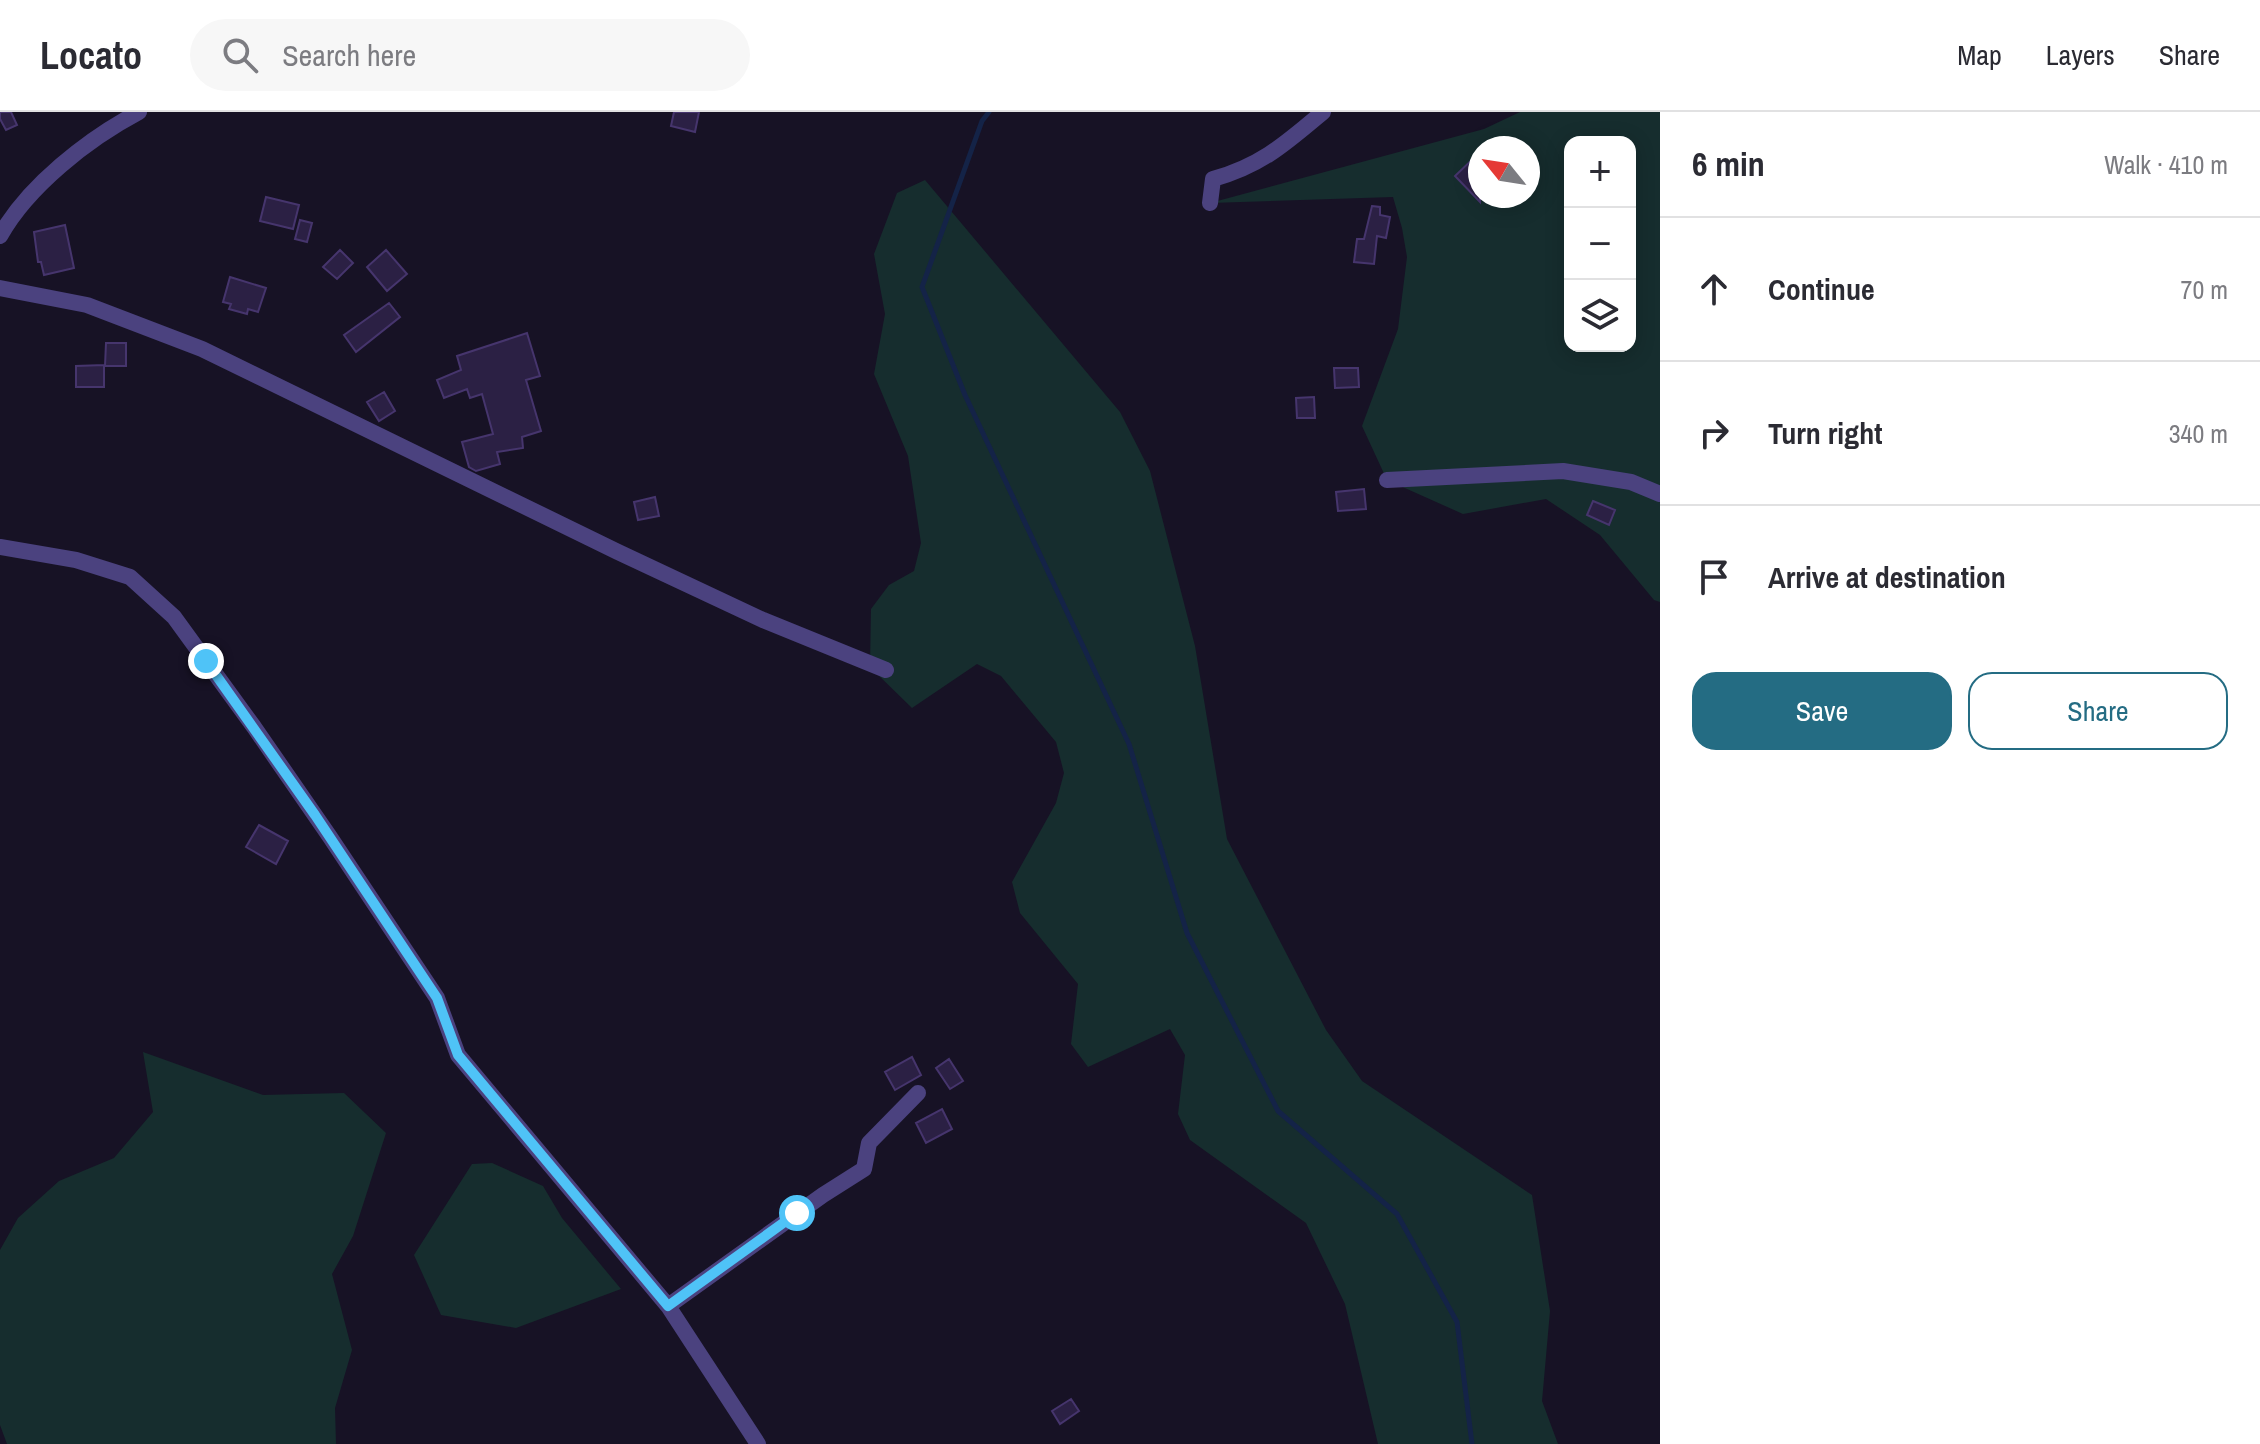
<!DOCTYPE html>
<html lang="en">
<head>
<meta charset="utf-8">
<style>
  body { margin:0; font-family:"Archivo Narrow",sans-serif; background:#f7f7f7; color:#2b2b33 }
  .controls { position:absolute; right:24px; top:24px; display:grid; overflow:hidden; border-radius:16px; box-shadow:0 4px 20px #0003 }
  .controls button { width:72px; height:72px; display:grid; place-items:center; padding:0; border:0; border-bottom:2px solid #e1e1e2; background:#fff; color:#2b2b33; font:40px sans-serif }
  .compass { position:absolute; left:1468px; top:24px; width:72px; height:72px; border-radius:50%; background:#fff; box-shadow:0 4px 20px #0003; rotate:300deg }
  .stop { position:absolute; width:24px; height:24px; margin:-18px; border:6px solid #4fc3f7; border-radius:50%; background:#fff }
  .stop.end { background:#4fc3f7; border-color:#fff; box-shadow:0 2px 8px #0008 }
  .list { margin:0; padding:0; list-style:none }
  h2 { display:flex; justify-content:space-between; align-items:center; height:104px; margin:0; padding:0 32px; font-size:34px }
  h2 small { font-size:26px; font-weight:400; color:#7c7c81 }
  .list li { display:grid; grid-template-columns:52px 1fr auto; gap:24px; align-items:center; box-sizing:border-box; height:144px; padding:0 32px; border-top:2px solid #e1e1e2 }
  .list b { display:block; font-size:30px; white-space:nowrap }
  .list em { font-size:26px; font-style:normal; color:#7c7c81 }
  .actions { display:flex; gap:16px; padding:24px 32px }
  .actions a { flex:1; padding:18px 0; border:2px solid #246c83; border-radius:24px; text-align:center; font-size:28px; color:#246c83 }
  .actions .main { background:#246c83; color:#fff }
  .icon { flex:none; width:44px; height:44px; fill:none; stroke:currentColor; stroke-width:2; stroke-linecap:round; stroke-linejoin:round }
  .map { position:relative; flex:none; width:1660px; height:1332px; overflow:hidden }
  header { display:flex; align-items:center; gap:48px; box-sizing:border-box; height:112px; padding:0 40px; background:#fff; border-bottom:2px solid #e1e1e2 }
  header strong { font-size:38px }
  nav { display:flex; gap:44px; margin-inline-start:auto; font-size:28px }
  .search { width:560px; height:72px; background:#f7f7f7; display:flex; align-items:center; gap:20px; box-sizing:border-box; padding:0 28px; border-radius:44px; color:#7c7c81; font-size:30px }
  main { display:flex }
  aside { flex:1; background:#fff }
  .map>svg:first-child { display:block }
</style>
</head>
<body>
<header>
<strong>Locato</strong>
<div class="search"><svg class="icon" aria-label="search" viewBox="0 0 24 24"><circle cx="10" cy="10" r="6"/><path d="M15 15l6 6"/></svg>Search here</div>
<nav><a>Map</a><a>Layers</a><a>Share</a></nav>
</header>
<main>
<div class="map">
<svg width="1660" height="1332" viewBox="0 0 1660 1332">
  <rect width="100%" height="100%" fill="#171225"/>
  <path fill="#162d2e" fill-rule="evenodd" d="M1520,0H1660V490L1654,488L1600,423L1546,387L1463,402L1387,368L1362,314L1398,217L1407,145L1402,116L1393,85L1210,91L1484,17ZM1570,30H1630V234H1570ZM1480,36H1528V84H1480Z
    M925,68L1120,300L1150,359L1195,534L1227,727L1326,918L1362,969L1532,1083L1550,1199L1542,1289L1558,1332H1378L1345,1192L1306,1111L1190,1028L1178,1002L1185,943L1170,917L1088,955L1071,932L1078,872L1020,801L1012,770L1056,691L1064,661L1056,630L1001,564L977,552L912,596L870,555L871,497L889,473L914,459L921,431L908,344L874,262L885,202L874,142L897,81Z
    M143,940L263,983L344,981L386,1021L353,1124L332,1162L352,1238L335,1296L336,1332H7L0,1313V1138L18,1106L59,1069L114,1046L153,1000Z
    M492,1051L543,1074L562,1106L621,1177L516,1216L441,1203L414,1143L472,1052Z"/>
  <g fill="none" stroke-linecap="round" stroke-linejoin="round">
    <path stroke="#142347" stroke-width="5" d="M989,0L982,9L922,175L965,283L1129,632L1187,821L1278,999L1397,1102L1457,1210L1472,1332"/>
  </g>
  <path fill="#2b2044" stroke="#46356d" stroke-width="2" d="M0,0H11L17,13L6,18L0,7Z
    M674,0H699L695,20L671,14Z
    M1480,40V90L1455,64Z
    M266,85L299,93L293,117L260,109Z
    M1372,94L1380,95V103L1390,105L1386,126L1377,124L1374,152L1354,150L1357,127H1364Z
    M300,108L312,111L307,130L295,127Z
    M65,113L74,156L44,163L41,150H38L34,120Z
    M340,138L353,151L337,167L323,155Z
    M386,138L407,162L387,179L367,155Z
    M230,165L266,176L258,200L248,197L247,202L229,197L231,192L223,190Z
    M389,191L400,205L356,240L344,223Z
    M527,221L540,264L526,268L541,319L522,325L523,336L497,340L500,352L476,359L469,355L462,330L493,322L482,282L470,286L467,277L444,286L437,268L461,258L457,244Z
    M106,231H126V254H105Z
    M104,253V275H76V254Z
    M1334,256H1358L1359,275L1335,276Z
    M384,280L395,299L379,309L367,290Z
    M1314,285L1315,306H1297L1296,286Z
    M1364,377L1366,397L1338,399L1336,380Z
    M655,385L659,404L638,408L634,390Z
    M1593,389L1615,398L1609,413L1587,403Z
    M259,713L288,729L276,752L246,735Z
    M912,945L921,963L895,978L885,960Z
    M949,947L963,969L950,977L936,956Z
    M942,997L952,1017L926,1031L916,1011Z
    M1071,1287L1079,1299L1060,1312L1052,1299Z"/>
  <g fill="none" stroke-linecap="round" stroke-linejoin="round">
    <path stroke="#4b427f" stroke-width="16" d="M1210,91L1213,67C1261,54 1286,31 1323,0
      M0,124C28,74 88,27 139,0
      M0,176L87,193L202,237L618,440L763,508L886,558
      M1387,368L1563,359L1631,370L1660,382
      M0,435L76,448L130,465L174,505L254,615L330,725L437,886L458,943L668,1194L758,1332
      M668,1194L823,1083L864,1057L869,1031L918,981"/>
  </g>
  <g fill="none" stroke-linecap="round" stroke-linejoin="round">
    <path stroke="#4fc3f7" stroke-width="10" d="M206,549L315,703L437,886L458,943L668,1194L797,1101"/>
  </g>
</svg>
<div class="controls">
<button>+</button>
<button>−</button>
<button><svg class="icon" aria-label="layers" viewBox="0 0 24 24"><path d="M12 4l9 5-9 5-9-5zM3 14l9 5 9-5"/></svg></button>
</div>
<svg class="compass" viewBox="-18 -18 36 36"><path d="M0-13l5 13h-10z" fill="#e53935"/><path d="M0 13l5-13h-10z" fill="#7c7c81"/></svg>
<div class="stop" style="left:797px;top:1101px"></div>
<div class="stop end" style="left:206px;top:549px"></div>
</div>
<aside>
<h2>6 min<small>Walk · 410 m</small></h2>
<ul class="list">
<li><svg class="icon" aria-label="ahead" viewBox="0 0 24 24"><path d="M12 20V5M6 11l6-6 6 6"/></svg><div><b>Continue</b></div><em>70 m</em></li>
<li><svg class="icon" aria-label="right" viewBox="0 0 24 24"><path d="M7 20v-9h11M14 6l5 5-5 5"/></svg><div><b>Turn right</b></div><em>340 m</em></li>
<li><svg class="icon" aria-label="arrive" viewBox="0 0 24 24"><path d="M6 21V4h12l-3 4 3 4H6"/></svg><div><b>Arrive at destination</b></div></li>
</ul>
<div class="actions"><a class="main">Save</a><a>Share</a></div>
</aside>
</main>
</body>
</html>
